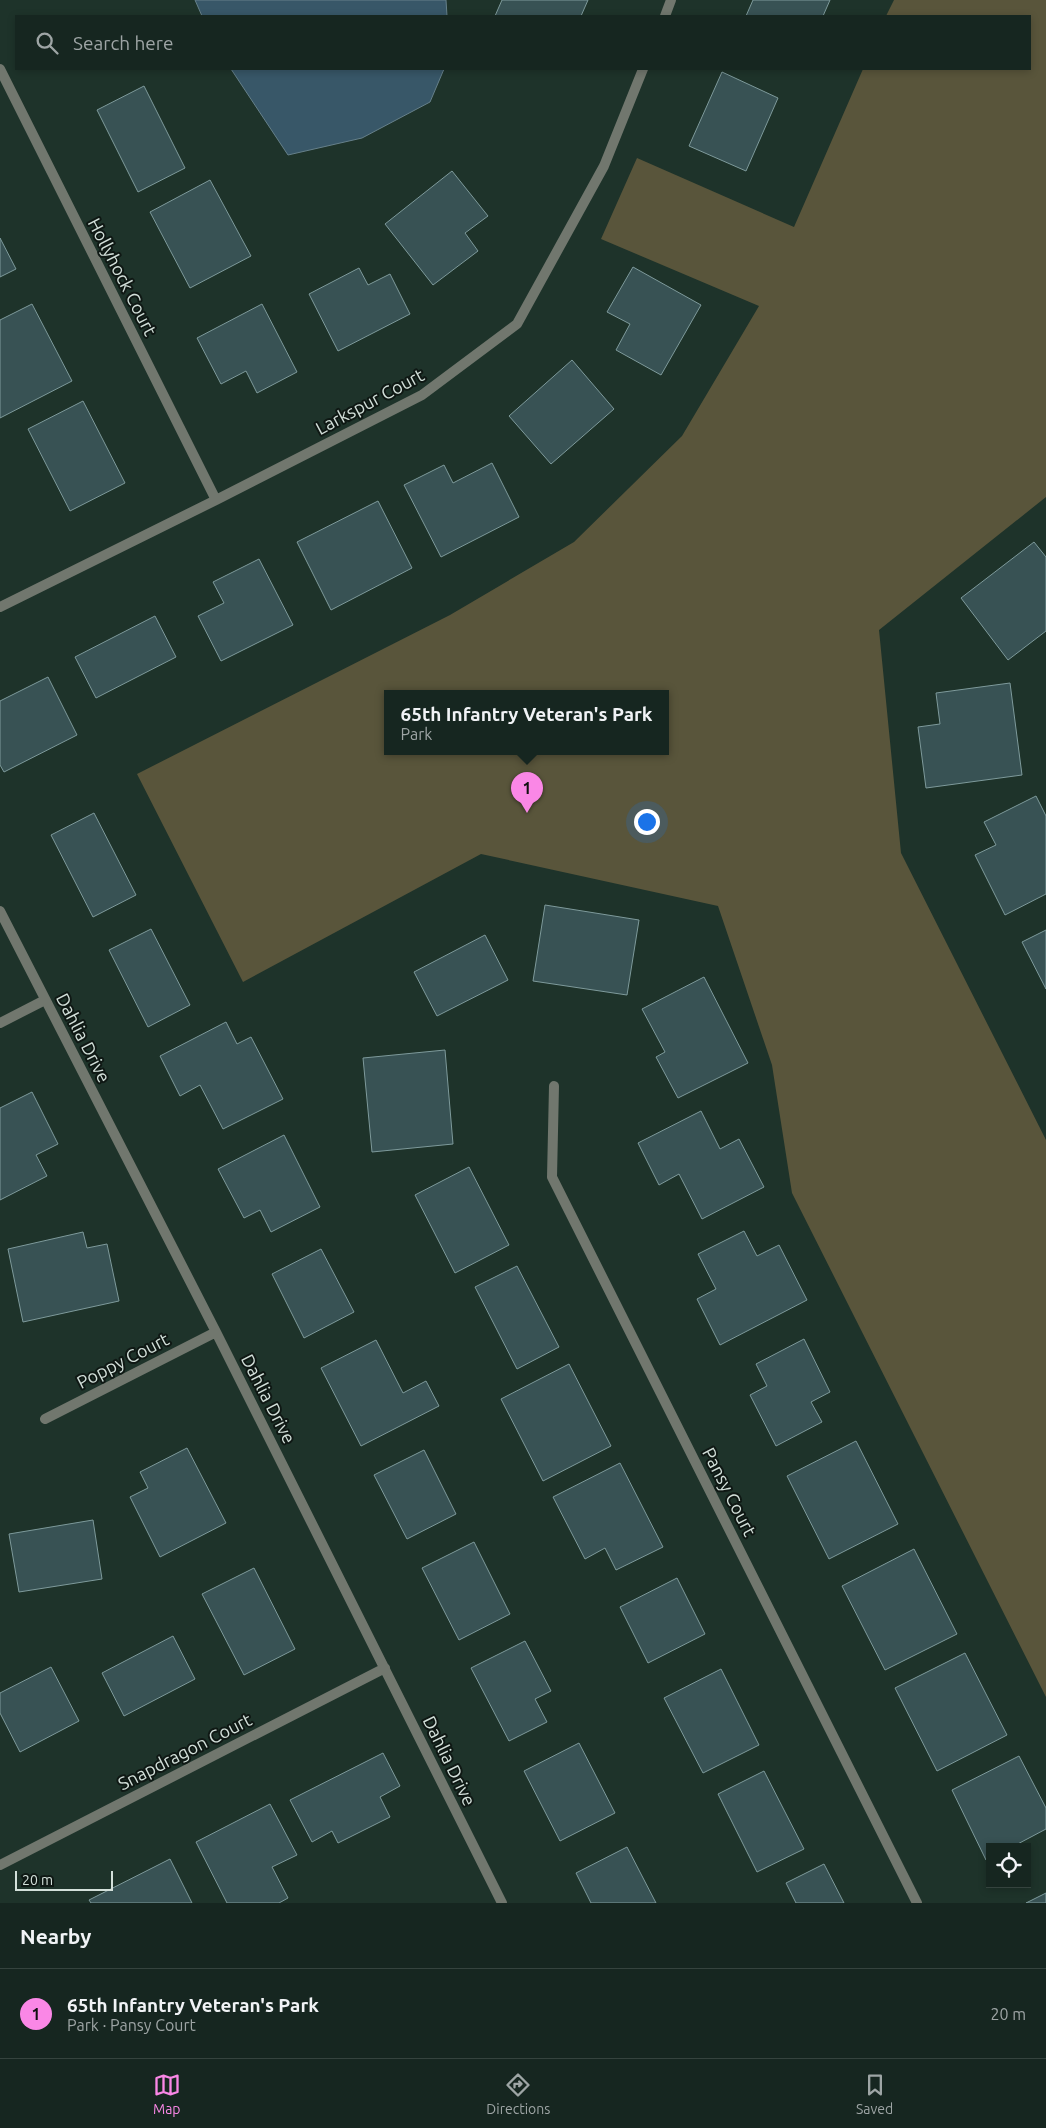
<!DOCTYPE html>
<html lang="en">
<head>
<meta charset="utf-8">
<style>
  body { margin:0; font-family:Ubuntu,sans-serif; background:#1f2e29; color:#f1f3f6 }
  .controls { position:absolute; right:15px; bottom:15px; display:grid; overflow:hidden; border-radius:0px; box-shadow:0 2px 8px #0003 }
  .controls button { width:45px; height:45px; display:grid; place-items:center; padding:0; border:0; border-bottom:1px solid #35433e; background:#162620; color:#f1f3f6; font:25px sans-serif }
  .scale { position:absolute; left:15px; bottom:12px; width:98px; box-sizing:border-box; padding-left:5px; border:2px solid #d3e0da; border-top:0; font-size:14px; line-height:18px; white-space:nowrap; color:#d3e0da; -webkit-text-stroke:4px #0f1814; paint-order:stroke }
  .you { position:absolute; left:646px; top:821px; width:18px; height:18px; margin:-12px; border:4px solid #fff; border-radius:50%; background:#1a73e8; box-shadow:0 0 0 8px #1a73e833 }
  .badge { display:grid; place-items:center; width:32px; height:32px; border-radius:50%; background:#fa87e6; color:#111; font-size:16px; font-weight:700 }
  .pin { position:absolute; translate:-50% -41px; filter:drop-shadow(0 1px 2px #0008) }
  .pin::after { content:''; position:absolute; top:26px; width:18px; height:15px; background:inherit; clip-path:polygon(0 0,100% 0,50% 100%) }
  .popup { position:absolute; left:384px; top:690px; width:285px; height:65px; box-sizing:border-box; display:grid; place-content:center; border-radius:0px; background:#162620; filter:drop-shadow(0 1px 4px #0005); font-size:16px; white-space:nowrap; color:#9ea5a5 }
  .popup b { font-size:19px; color:#f1f3f6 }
  .popup::after { content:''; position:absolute; left:50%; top:100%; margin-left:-10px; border:10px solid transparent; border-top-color:#162620 }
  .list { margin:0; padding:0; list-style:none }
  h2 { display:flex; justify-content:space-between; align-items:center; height:65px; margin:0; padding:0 20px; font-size:21px }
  h2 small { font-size:16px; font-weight:400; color:#9ea5a5 }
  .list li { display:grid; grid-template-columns:32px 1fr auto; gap:15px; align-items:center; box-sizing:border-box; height:90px; padding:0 20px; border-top:1px solid #35433e }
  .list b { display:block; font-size:19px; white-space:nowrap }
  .list p { margin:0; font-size:16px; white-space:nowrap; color:#9ea5a5 }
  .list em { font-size:16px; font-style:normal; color:#9ea5a5 }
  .icon { flex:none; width:28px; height:28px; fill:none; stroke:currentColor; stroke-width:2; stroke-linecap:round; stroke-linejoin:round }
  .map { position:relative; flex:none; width:1046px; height:1903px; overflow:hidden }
  .search { position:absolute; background:#162620; box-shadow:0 2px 8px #0003; left:15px; right:15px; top:15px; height:55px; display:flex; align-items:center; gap:12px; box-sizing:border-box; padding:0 18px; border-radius:0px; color:#9ea5a5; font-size:19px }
  .sheet { height:155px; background:#162620 }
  nav { display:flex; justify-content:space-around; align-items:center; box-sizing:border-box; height:70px; border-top:1px solid #35433e; background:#162620; font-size:14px; color:#9ea5a5 }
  nav a { display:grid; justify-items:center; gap:2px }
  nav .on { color:#fa87e6 }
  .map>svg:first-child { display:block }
</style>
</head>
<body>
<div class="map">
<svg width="1046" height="1903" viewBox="0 0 1046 1903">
  <rect width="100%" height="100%" fill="#1e332a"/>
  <path fill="#59553b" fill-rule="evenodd" d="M894,0H1046V497L879,630L901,853L1046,1140V1697L792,1193L772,1065L718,906L481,854L243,982L137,774L450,615L574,542L682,436L759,306L601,239L637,158L794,227L863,69H1030V16H886ZM388,694H666V752H388Z"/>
  <path fill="#385768" stroke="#66808a" d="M195,0H446L447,16H202Z
    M231,69H444L430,102L362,138L288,155Z"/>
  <path fill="#385254" stroke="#7e9a9b" d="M502,0H588L581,16H495Z
    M753,0H830L823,16H746Z
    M722,72L778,98L746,171L689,146Z
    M144,86L185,168L138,192L97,110Z
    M452,171L488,216L465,233L478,251L433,285L385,224Z
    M210,180L251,256L190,288L150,212Z
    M0,238L16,269L0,277Z
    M633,267L701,305L661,375L616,350L630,324L607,312Z
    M359,268L368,285L390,274L410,314L338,351L309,294Z
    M32,304L72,381L0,418V320Z
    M262,304L297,372L257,393L246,371L221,384L197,338Z
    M572,360L614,409L551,464L509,416Z
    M83,401L125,483L70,511L28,429Z
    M492,463L519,517L441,557L404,485L444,465L453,483Z
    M378,501L412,568L331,610L297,542Z
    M1034,542L1046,557V631L1008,660L961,598Z
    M259,559L293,625L221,661L198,616L224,603L213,582Z
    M155,616L176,657L96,698L75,657Z
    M48,677L77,735L4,772L0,765V701Z
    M1010,683L1022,775L926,788L918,727L940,724L936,693Z
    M1036,796L1046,816V894L1005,915L975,855L996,845L984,822Z
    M94,813L136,895L93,917L51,835Z
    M545,905L639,920L627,995L533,981Z
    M151,929L190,1005L148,1027L109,950Z
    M1046,930V989L1022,942Z
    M485,935L508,980L437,1016L414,972Z
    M704,977L748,1063L678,1098L656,1057L665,1052L642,1009Z
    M226,1022L237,1044L251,1037L283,1099L223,1129L200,1085L180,1096L160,1056Z
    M445,1050L453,1144L372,1152L363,1058Z
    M32,1092L58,1144L36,1155L47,1176L0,1200V1108Z
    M701,1111L720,1149L739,1139L764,1187L702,1219L679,1174L659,1185L638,1143Z
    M284,1135L320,1207L271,1232L260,1210L244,1218L218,1169Z
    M469,1167L509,1245L455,1273L415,1195Z
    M744,1231L757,1256L779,1245L807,1300L720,1345L697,1299L716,1289L698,1254Z
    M83,1232L87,1248L107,1244L119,1301L23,1322L8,1249Z
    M321,1249L354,1312L304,1338L272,1274Z
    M517,1266L559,1347L517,1369L475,1287Z
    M804,1339L830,1392L811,1402L822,1422L776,1446L750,1395L767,1386L756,1364Z
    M376,1340L403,1393L426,1381L439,1406L361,1446L321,1368Z
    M569,1364L611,1446L543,1481L501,1399Z
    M856,1441L898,1524L829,1559L787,1476Z
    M187,1448L226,1523L160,1557L130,1497L148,1488L140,1472Z
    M424,1450L456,1514L407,1539L374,1475Z
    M620,1463L663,1547L616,1570L605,1548L585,1559L553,1497Z
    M93,1520L102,1579L19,1592L9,1534Z
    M474,1542L510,1614L459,1640L422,1568Z
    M914,1549L957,1634L885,1670L842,1586Z
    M254,1568L295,1649L244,1675L202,1594Z
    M677,1578L705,1634L648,1663L620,1607Z
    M173,1636L195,1679L124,1716L102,1673Z
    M525,1641L551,1691L535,1699L547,1722L509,1741L471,1668Z
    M965,1653L1007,1735L937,1771L895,1688Z
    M51,1667L79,1721L20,1752L0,1713V1693Z
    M721,1669L759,1745L703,1773L664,1698Z
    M579,1743L615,1813L560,1841L524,1771Z
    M383,1753L400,1786L380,1797L390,1817L338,1843L332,1831L312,1842L290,1800Z
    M1019,1756L1046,1808V1829L1012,1847H990V1858L986,1860L952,1790Z
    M764,1771L804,1849L757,1872L718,1794Z
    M270,1804L297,1855L272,1867L288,1898L279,1903H227L196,1842Z
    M627,1847L656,1903H591L576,1873Z
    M170,1859L192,1903H91L89,1900Z
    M824,1864L844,1903H796L786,1883Z
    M1046,1893V1903H1026Z"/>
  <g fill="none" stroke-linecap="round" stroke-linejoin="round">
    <path stroke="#71776e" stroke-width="10" d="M665,16L671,0
      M0,69L216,500
      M0,607L216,500L422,395L517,324L604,166L643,69
      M0,911L216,1332L502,1903
      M0,1023L45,1000
      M554,1086L552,1177L917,1903
      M45,1419L216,1332
      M0,1865L385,1668"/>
  </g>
  <g text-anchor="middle" stroke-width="4" stroke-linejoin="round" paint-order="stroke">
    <g font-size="18" fill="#d3e0da" stroke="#0f1814">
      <text transform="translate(122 277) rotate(63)" y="6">Hollyhock Court</text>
      <text transform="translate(370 402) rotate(-28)" y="6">Larkspur Court</text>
      <text transform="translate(83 1038) rotate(63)" y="6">Dahlia Drive</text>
      <text transform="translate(123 1361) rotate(-27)" y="6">Poppy Court</text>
      <text transform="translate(268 1399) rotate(63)" y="6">Dahlia Drive</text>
      <text transform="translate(729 1492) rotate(63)" y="6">Pansy Court</text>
      <text transform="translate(185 1752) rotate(-27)" y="6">Snapdragon Court</text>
      <text transform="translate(449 1761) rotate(64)" y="6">Dahlia Drive</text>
    </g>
  </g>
</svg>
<div class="controls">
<button><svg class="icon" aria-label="locate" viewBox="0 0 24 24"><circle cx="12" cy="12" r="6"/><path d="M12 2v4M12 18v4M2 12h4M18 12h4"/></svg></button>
</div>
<div class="scale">20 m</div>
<div class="you"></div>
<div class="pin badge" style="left:527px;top:813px">1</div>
<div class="popup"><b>65th Infantry Veteran's Park</b>Park</div>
<div class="search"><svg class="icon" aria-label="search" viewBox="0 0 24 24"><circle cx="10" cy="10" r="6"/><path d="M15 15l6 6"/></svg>Search here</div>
</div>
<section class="sheet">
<h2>Nearby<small></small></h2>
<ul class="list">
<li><span class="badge">1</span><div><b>65th Infantry Veteran's Park</b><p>Park · Pansy Court</p></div><em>20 m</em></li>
</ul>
</section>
<nav>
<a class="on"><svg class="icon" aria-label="map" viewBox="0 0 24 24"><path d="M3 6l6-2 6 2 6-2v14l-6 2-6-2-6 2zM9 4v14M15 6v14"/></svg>Map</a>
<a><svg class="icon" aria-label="directions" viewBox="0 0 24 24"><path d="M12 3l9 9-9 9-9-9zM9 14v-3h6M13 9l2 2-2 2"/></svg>Directions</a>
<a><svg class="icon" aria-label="saved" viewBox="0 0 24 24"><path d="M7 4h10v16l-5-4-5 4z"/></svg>Saved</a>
</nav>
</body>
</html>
